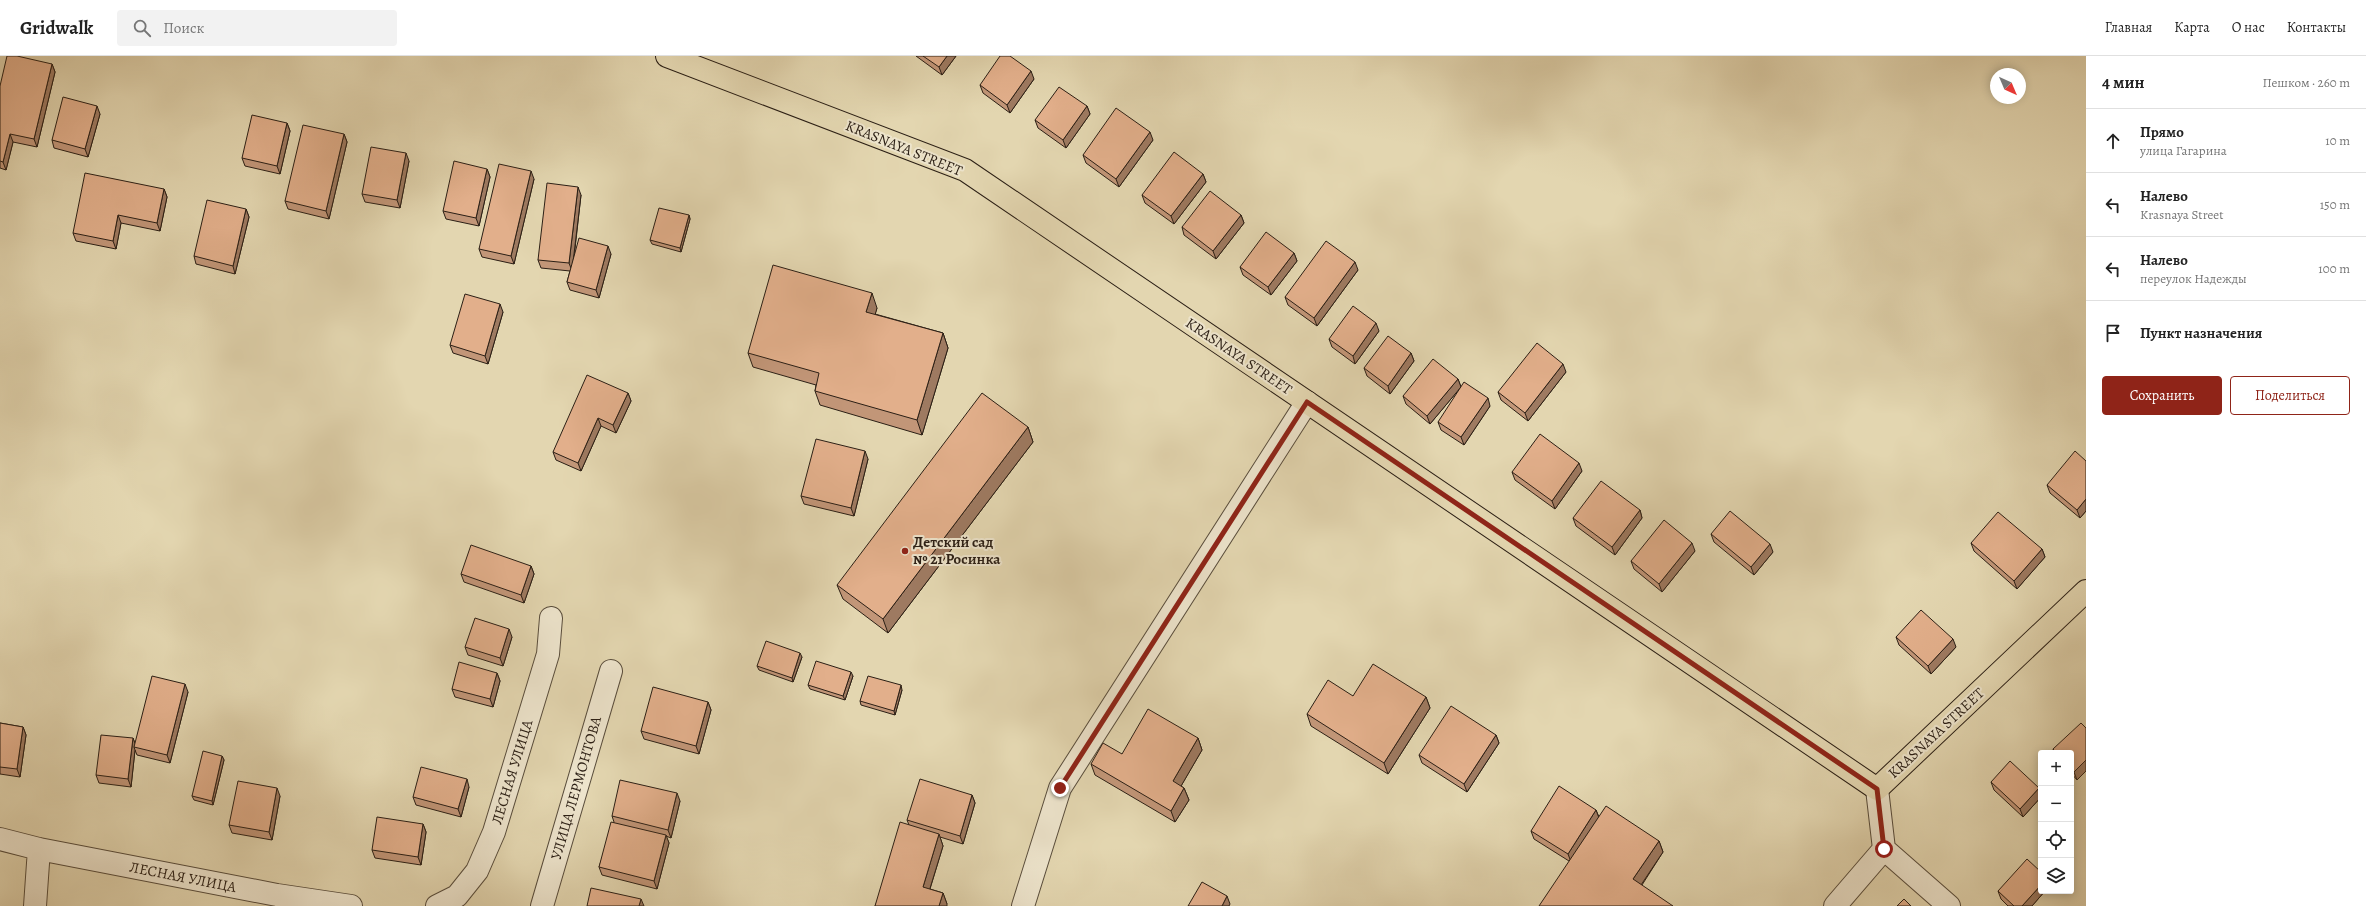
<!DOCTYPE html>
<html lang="ru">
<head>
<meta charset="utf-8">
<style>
  body { margin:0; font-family:Alegreya,serif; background:#f2f2f2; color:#222 }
  .controls { position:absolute; right:12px; bottom:12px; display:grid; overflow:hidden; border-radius:4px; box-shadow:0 2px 10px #0003 }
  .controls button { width:36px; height:36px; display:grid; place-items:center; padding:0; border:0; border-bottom:1px solid #e0e0e0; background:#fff; color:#222; font:20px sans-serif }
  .compass { position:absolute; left:1990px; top:12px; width:36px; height:36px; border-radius:50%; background:#fff; box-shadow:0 2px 10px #0003; rotate:136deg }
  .stop { position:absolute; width:12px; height:12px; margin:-9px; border:3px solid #8f2418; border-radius:50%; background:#fff }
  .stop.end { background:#8f2418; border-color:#fff; box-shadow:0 1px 4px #0008 }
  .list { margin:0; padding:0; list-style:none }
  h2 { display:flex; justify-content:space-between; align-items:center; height:52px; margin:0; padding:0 16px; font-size:17px }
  h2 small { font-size:13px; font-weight:400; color:#767676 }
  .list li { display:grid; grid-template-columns:26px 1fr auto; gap:12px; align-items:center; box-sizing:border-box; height:64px; padding:0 16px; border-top:1px solid #e0e0e0 }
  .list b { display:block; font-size:15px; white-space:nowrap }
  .list p { margin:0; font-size:13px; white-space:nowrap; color:#767676 }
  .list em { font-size:13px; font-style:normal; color:#767676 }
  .actions { display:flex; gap:8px; padding:12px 16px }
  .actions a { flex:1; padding:9px 0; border:1px solid #8f2418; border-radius:4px; text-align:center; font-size:14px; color:#8f2418 }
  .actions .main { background:#8f2418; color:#fff }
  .icon { flex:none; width:22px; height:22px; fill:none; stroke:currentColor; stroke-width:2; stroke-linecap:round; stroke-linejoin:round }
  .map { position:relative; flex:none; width:2086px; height:850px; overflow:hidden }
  header { display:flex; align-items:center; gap:24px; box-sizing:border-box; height:56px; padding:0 20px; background:#fff; border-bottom:1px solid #e0e0e0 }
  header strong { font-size:19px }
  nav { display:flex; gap:22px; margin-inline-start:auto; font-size:14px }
  .search { width:280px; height:36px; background:#f2f2f2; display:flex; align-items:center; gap:10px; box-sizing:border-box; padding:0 14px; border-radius:4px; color:#767676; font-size:15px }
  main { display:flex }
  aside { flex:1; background:#fff }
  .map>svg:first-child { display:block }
</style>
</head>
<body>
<header>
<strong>Gridwalk</strong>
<div class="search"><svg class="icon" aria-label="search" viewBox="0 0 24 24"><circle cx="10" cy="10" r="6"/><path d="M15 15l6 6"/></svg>Поиск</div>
<nav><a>Главная</a><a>Карта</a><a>О нас</a><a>Контакты</a></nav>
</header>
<main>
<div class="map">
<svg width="2086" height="850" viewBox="0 0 2086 850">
  <rect width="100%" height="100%" fill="#e3d6b0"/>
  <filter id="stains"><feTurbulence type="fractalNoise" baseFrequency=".005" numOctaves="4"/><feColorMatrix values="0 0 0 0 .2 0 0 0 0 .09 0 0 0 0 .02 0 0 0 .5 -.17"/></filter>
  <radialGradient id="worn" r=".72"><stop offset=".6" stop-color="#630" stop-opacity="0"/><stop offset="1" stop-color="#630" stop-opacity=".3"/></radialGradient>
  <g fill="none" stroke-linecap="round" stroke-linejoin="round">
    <g stroke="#594d3c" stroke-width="24">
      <path id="minor" d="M1877,733L1884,793L1949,850
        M0,783L39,793L277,839L351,850
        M35,850L39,793
        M437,850L457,840L477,815L494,776L548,598L551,562
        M542,850L611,615
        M1023,850L1060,732L1307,346
        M1835,850L1884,793"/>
    </g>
    <g stroke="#2b1f15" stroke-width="24">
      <path id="major" d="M667,0L965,114L1877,733L2086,535"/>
    </g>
    <use href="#minor" stroke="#ede4cc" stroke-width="22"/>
    <use href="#major" stroke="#e3d6b0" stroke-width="22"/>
  </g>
  <path fill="#c29678" stroke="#2b1f15" d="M916,0H956L942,19Z
    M52,8L55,16L37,91L13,86L6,114L0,112V30Z
    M1034,23L1010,57L983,37L980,29Z
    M1087,50L1090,58L1066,92L1038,72L1035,64Z
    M100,58L88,101L54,92L52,84Z
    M287,67L290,75L280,118L245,110L242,102Z
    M344,78L347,86L329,163L288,153L285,145Z
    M1153,84L1119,131L1086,107L1083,99Z
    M409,105L400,152L365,146L362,138Z
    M487,113L490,121L479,170L446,163L443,155Z
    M1203,118L1206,126L1174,168L1145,147L1142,139Z
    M534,123L514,208L482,201L479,193Z
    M164,133L167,141L160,175L121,167L116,193L76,185L73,177Z
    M581,139L574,202L611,198L599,242L570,234L567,226L570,215L541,212L538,204Z
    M246,153L249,161L235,218L196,208L194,200Z
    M689,159L690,163L681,196L652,188L650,184Z
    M1241,159L1244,167L1216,203L1184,179L1182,171Z
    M1294,197L1297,205L1271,239L1243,219L1240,211Z
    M1358,214L1317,270L1288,249L1285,241Z
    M877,252L875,258L943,277L948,292L922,379L820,349L815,335L816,329L753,311L748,297Z
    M503,256L488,308L453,297L450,289Z
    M1379,275L1355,308L1332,291L1329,283Z
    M1411,297L1414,305L1390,338L1367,320L1364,312Z
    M1566,316L1528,365L1501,344L1498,336Z
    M1458,323L1461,331L1430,368L1406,348L1403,340Z
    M628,337L631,345L616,377L601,370L581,415L556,404L553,396Z
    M1490,350L1464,389L1441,374L1438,366Z
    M1028,371L1033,386L888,577L843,543L837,529Z
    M868,403L854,460L804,448L801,440Z
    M2086,405V455L2080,462L2050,437L2047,429Z
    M1582,415L1555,453L1515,424L1512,416Z
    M1640,454L1642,462L1615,499L1576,470L1573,462Z
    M1711,478L1773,496L1754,519L1714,486Z
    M1971,487L2042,493L2045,501L2017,533L1974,495Z
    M1695,495L1662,536L1634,513L1631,505Z
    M531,510L534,518L524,547L464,526L461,518Z
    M512,581L503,610L468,599L465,591Z
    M1896,581L1956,591L1931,618L1899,589Z
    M802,601L793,626L759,614L757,610Z
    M497,617L500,625L493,651L455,641L452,633Z
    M853,620L845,644L810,633L808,629Z
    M902,634L895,659L861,649L860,645Z
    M188,636L170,707L137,699L135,694L131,731L99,727L96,719L133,682L135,688Z
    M1353,640L1426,641L1430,652L1388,718L1311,670L1307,658Z
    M708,646L711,654L699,698L644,683L641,675Z
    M0,667L23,671L26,679L20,721L0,718Z
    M2086,672V715L2077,724L2071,717V697H2054L2053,693Z
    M1496,679L1499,687L1467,736L1422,707L1419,699Z
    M1198,682L1202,694L1181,730L1184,732L1189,744L1175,766L1095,719L1091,708L1122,698Z
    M222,700L224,704L213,749L194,744L192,740Z
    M1991,726L2041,738V741L2023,761L1994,734Z
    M469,731L461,761L416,749L413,741Z
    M972,739L975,747L963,788L940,781L943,790L930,833L943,837L947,848L875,850L909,769L907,764Z
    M280,740L272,784L232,777L229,769Z
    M680,745L671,782L666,780L669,787L657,833L602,819L599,811L614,766L612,760Z
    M1596,754L1599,761L1659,785L1663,796L1642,829L1569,805L1534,783L1531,775Z
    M423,768L426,776L421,809L375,802L372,794Z
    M1998,835H2045L2032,850H2008L2001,843Z"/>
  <path fill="#9e7a61" stroke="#2b1f15" d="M947,0H956L942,19L939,11Z
    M52,8L55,16L37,91L34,83Z
    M1031,15L1034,23L1010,57L1007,49Z
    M97,50L100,58L88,101L85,93Z
    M1087,50L1090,58L1066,92L1063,84Z
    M287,67L290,75L280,118L277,110Z
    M1150,76L1153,84L1119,131L1116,123Z
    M10,78L13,86L6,114L3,106Z
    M344,78L347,86L329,163L326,155Z
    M406,97L409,105L400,152L397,144Z
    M487,113L490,121L479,170L476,162Z
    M531,115L534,123L514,208L511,200Z
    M1203,118L1206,126L1174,168L1171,160Z
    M578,131L581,139L572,215L569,207Z
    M164,133L167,141L160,175L157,167Z
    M246,153L249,161L235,218L233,210Z
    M118,159L121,167L116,193L113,185Z
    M689,159L690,163L681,196L680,192Z
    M1241,159L1244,167L1216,203L1213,195Z
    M608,190L611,198L599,242L596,234Z
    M1294,197L1297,205L1271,239L1268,231Z
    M1355,206L1358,214L1317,270L1314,262Z
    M872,237L877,252L872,270L866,256Z
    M500,248L503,256L488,308L485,300Z
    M1376,267L1379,275L1355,308L1353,300Z
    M943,277L948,292L922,379L917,364Z
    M1411,297L1414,305L1390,338L1388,330Z
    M1563,308L1566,316L1528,365L1525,357Z
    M1458,323L1461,331L1430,368L1427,360Z
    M628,337L631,345L616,377L613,369Z
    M1488,342L1490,350L1464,389L1461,381Z
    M598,362L601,370L581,415L578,407Z
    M1028,371L1033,386L888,577L883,563Z
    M865,395L868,403L854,460L851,452Z
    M1579,407L1582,415L1555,453L1552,445Z
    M2086,443V455L2080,462L2077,454Z
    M1640,454L1642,462L1615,499L1612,491Z
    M1692,487L1695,495L1662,536L1659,528Z
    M1770,488L1773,496L1754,519L1751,511Z
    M2042,493L2045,501L2017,533L2014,525Z
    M531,510L534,518L524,547L521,539Z
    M509,573L512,581L503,610L500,602Z
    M1953,583L1956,591L1931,618L1928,610Z
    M800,597L802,601L793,626L792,622Z
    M851,616L853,620L845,644L843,640Z
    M497,617L500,625L493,651L490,643Z
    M185,628L188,636L170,707L167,699Z
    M901,629L902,634L895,659L894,655Z
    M1426,641L1430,652L1388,718L1384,707Z
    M708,646L711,654L699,698L696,690Z
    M23,671L26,679L20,721L17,713Z
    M1496,679L1499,687L1467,736L1464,728Z
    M133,682L136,690L134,691L135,694L131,731L128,723Z
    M1198,682L1202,694L1177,737L1173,725Z
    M222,700L224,704L213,749L212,745Z
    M2086,704V715L2077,724L2074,716Z
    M467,723L469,731L461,761L458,753Z
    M277,732L280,740L272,784L269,776Z
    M1184,732L1189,744L1175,766L1171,755Z
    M2039,732L2041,738V741L2023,761L2020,753Z
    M677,737L680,745L671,782L668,774Z
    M972,739L975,747L963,788L960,780Z
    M1596,754L1599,762L1571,806L1568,798Z
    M423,768L426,776L421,809L418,801Z
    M939,778L943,790L927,842L923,831Z
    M666,779L669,787L657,833L654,825Z
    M1659,785L1663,796L1637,835L1633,823Z
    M2041,829V835H2045L2032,850H2022Z
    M943,837L947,848V850H939Z
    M1227,840L1230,848L1229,850H1222Z
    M641,843L644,850H639Z"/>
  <path fill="#e2af8b" stroke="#2b1f15" d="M7,0H17L52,8L34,83L10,78L3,106L0,105V30Z
    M923,0H947L939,11Z
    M1000,0H1010L1031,15L1007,49L980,29Z
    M1059,31L1087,50L1063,84L1035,64Z
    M63,41L97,50L85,93L52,84Z
    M1116,52L1150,76L1116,123L1083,99Z
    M252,59L287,67L277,110L242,102Z
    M303,69L344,78L326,155L285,145Z
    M371,91L406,97L397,144L362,138Z
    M1174,96L1203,118L1171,160L1142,139Z
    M454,105L487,113L476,162L443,155Z
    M499,108L531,115L511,200L479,193Z
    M85,117L164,133L157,167L118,159L113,185L73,177Z
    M547,127L578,131L569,207L538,204Z
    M1210,135L1241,159L1213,195L1182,171Z
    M207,144L246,153L233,210L194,200Z
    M659,152L689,159L680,192L650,184Z
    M1266,176L1294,197L1268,231L1240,211Z
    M579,182L608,190L596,234L567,226Z
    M1326,185L1355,206L1314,262L1285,241Z
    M773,209L872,237L866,256L943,277L917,364L815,335L819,317L748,297Z
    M465,238L500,248L485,300L450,289Z
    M1353,250L1376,267L1353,300L1329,283Z
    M1388,280L1411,297L1388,330L1364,312Z
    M1537,287L1563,308L1525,357L1498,336Z
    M1433,303L1458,323L1427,360L1403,340Z
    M587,319L628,337L613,369L598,362L578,407L553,396Z
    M1464,326L1488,342L1461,381L1438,366Z
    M982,337L1028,371L883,563L837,529Z
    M1540,378L1579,407L1552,445L1512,416Z
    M816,383L865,395L851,452L801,440Z
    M2075,395L2086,405V443L2077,454L2047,429Z
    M1601,425L1640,454L1612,491L1573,462Z
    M1730,455L1770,488L1751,511L1711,478Z
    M1998,456L2042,493L2014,525L1971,487Z
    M1664,464L1692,487L1659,528L1631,505Z
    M471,489L531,510L521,539L461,518Z
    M1921,554L1953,583L1928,610L1896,581Z
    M475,562L509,573L500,602L465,591Z
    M766,585L800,597L792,622L757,610Z
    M816,605L851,616L843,640L808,629Z
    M459,606L497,617L490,643L452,633Z
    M1373,608L1426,641L1384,707L1307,658L1328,624L1353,640Z
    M152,620L185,628L167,699L134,691Z
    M868,620L901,629L894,655L860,645Z
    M653,631L708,646L696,690L641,675Z
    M1451,650L1496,679L1464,728L1419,699Z
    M1148,653L1198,682L1173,725L1184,732L1171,755L1091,708L1103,687L1122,698Z
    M0,667L23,671L17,713L0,711Z
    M2081,667L2086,672V704L2074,716L2071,712V697H2057L2053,693Z
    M101,679L133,682L128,723L96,719Z
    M203,695L222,700L212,745L192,740Z
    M2010,705L2039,732L2020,753L1991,726Z
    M421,711L467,723L458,753L413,741Z
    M920,723L972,739L960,780L907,764Z
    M620,724L677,737L668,774L612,760Z
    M238,725L277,732L269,776L229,769Z
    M1559,730L1596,754L1568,798L1531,775Z
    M1606,750L1659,785L1633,823L1673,850H1539Z
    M377,761L423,768L418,801L372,794Z
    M611,766L666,779L654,825L599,811Z
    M900,766L939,778L923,831L943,837L939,850H875Z
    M2027,803L2041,816V829L2022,850H2014L1998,835Z
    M1202,826L1227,840L1222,850H1188Z
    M591,832L641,843L639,850H587Z
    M1904,843L1911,850H1897Z"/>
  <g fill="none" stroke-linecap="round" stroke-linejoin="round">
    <path stroke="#8f2418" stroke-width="5" d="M1060,732L1307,346L1877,733L1884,793"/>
  </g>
  <circle fill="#8f2418" stroke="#ede4cc" stroke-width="1.5" cx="905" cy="495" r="4"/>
  <g text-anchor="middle" stroke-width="4" stroke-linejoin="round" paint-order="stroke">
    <g font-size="15" fill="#2b1f15" stroke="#ede4cc">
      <text transform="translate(904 92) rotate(22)" y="5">KRASNAYA STREET</text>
      <text transform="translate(1239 300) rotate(34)" y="5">KRASNAYA STREET</text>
      <text transform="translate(1936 677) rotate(-43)" y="5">KRASNAYA STREET</text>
      <text transform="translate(512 716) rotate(-73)" y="5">ЛЕСНАЯ УЛИЦА</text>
      <text transform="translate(576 732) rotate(-74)" y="5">УЛИЦА ЛЕРМОНТОВА</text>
      <text transform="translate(183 821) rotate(11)" y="5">ЛЕСНАЯ УЛИЦА</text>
    </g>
    <g font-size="15" font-weight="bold" fill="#2b1f15" stroke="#ede4cc" text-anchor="start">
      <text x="913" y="491">Детский сад<tspan x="913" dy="17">№ 21 Росинка</tspan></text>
    </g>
  </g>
  <rect width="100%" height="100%" filter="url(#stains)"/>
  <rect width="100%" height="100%" fill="url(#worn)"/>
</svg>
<div class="controls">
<button>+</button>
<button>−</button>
<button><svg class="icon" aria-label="locate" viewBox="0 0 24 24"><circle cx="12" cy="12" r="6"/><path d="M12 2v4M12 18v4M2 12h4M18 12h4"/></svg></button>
<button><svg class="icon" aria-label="layers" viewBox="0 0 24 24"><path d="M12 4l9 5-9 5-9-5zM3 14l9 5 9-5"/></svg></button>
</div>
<svg class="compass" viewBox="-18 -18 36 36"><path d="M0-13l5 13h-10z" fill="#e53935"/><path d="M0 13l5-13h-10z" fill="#767676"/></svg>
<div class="stop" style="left:1884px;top:793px"></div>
<div class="stop end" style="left:1060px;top:732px"></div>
</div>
<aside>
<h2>4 мин<small>Пешком · 260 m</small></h2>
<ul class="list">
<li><svg class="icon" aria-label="ahead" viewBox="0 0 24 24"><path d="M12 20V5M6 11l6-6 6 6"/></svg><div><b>Прямо</b><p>улица Гагарина</p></div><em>10 m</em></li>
<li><svg class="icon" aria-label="left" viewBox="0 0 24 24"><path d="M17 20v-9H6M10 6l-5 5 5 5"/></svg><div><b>Налево</b><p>Krasnaya Street</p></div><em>150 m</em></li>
<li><svg class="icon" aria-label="left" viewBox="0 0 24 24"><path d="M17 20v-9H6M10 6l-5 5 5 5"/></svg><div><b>Налево</b><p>переулок Надежды</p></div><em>100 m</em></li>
<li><svg class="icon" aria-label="arrive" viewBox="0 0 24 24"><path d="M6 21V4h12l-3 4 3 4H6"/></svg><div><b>Пункт назначения</b></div></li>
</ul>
<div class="actions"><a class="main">Сохранить</a><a>Поделиться</a></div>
</aside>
</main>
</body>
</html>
